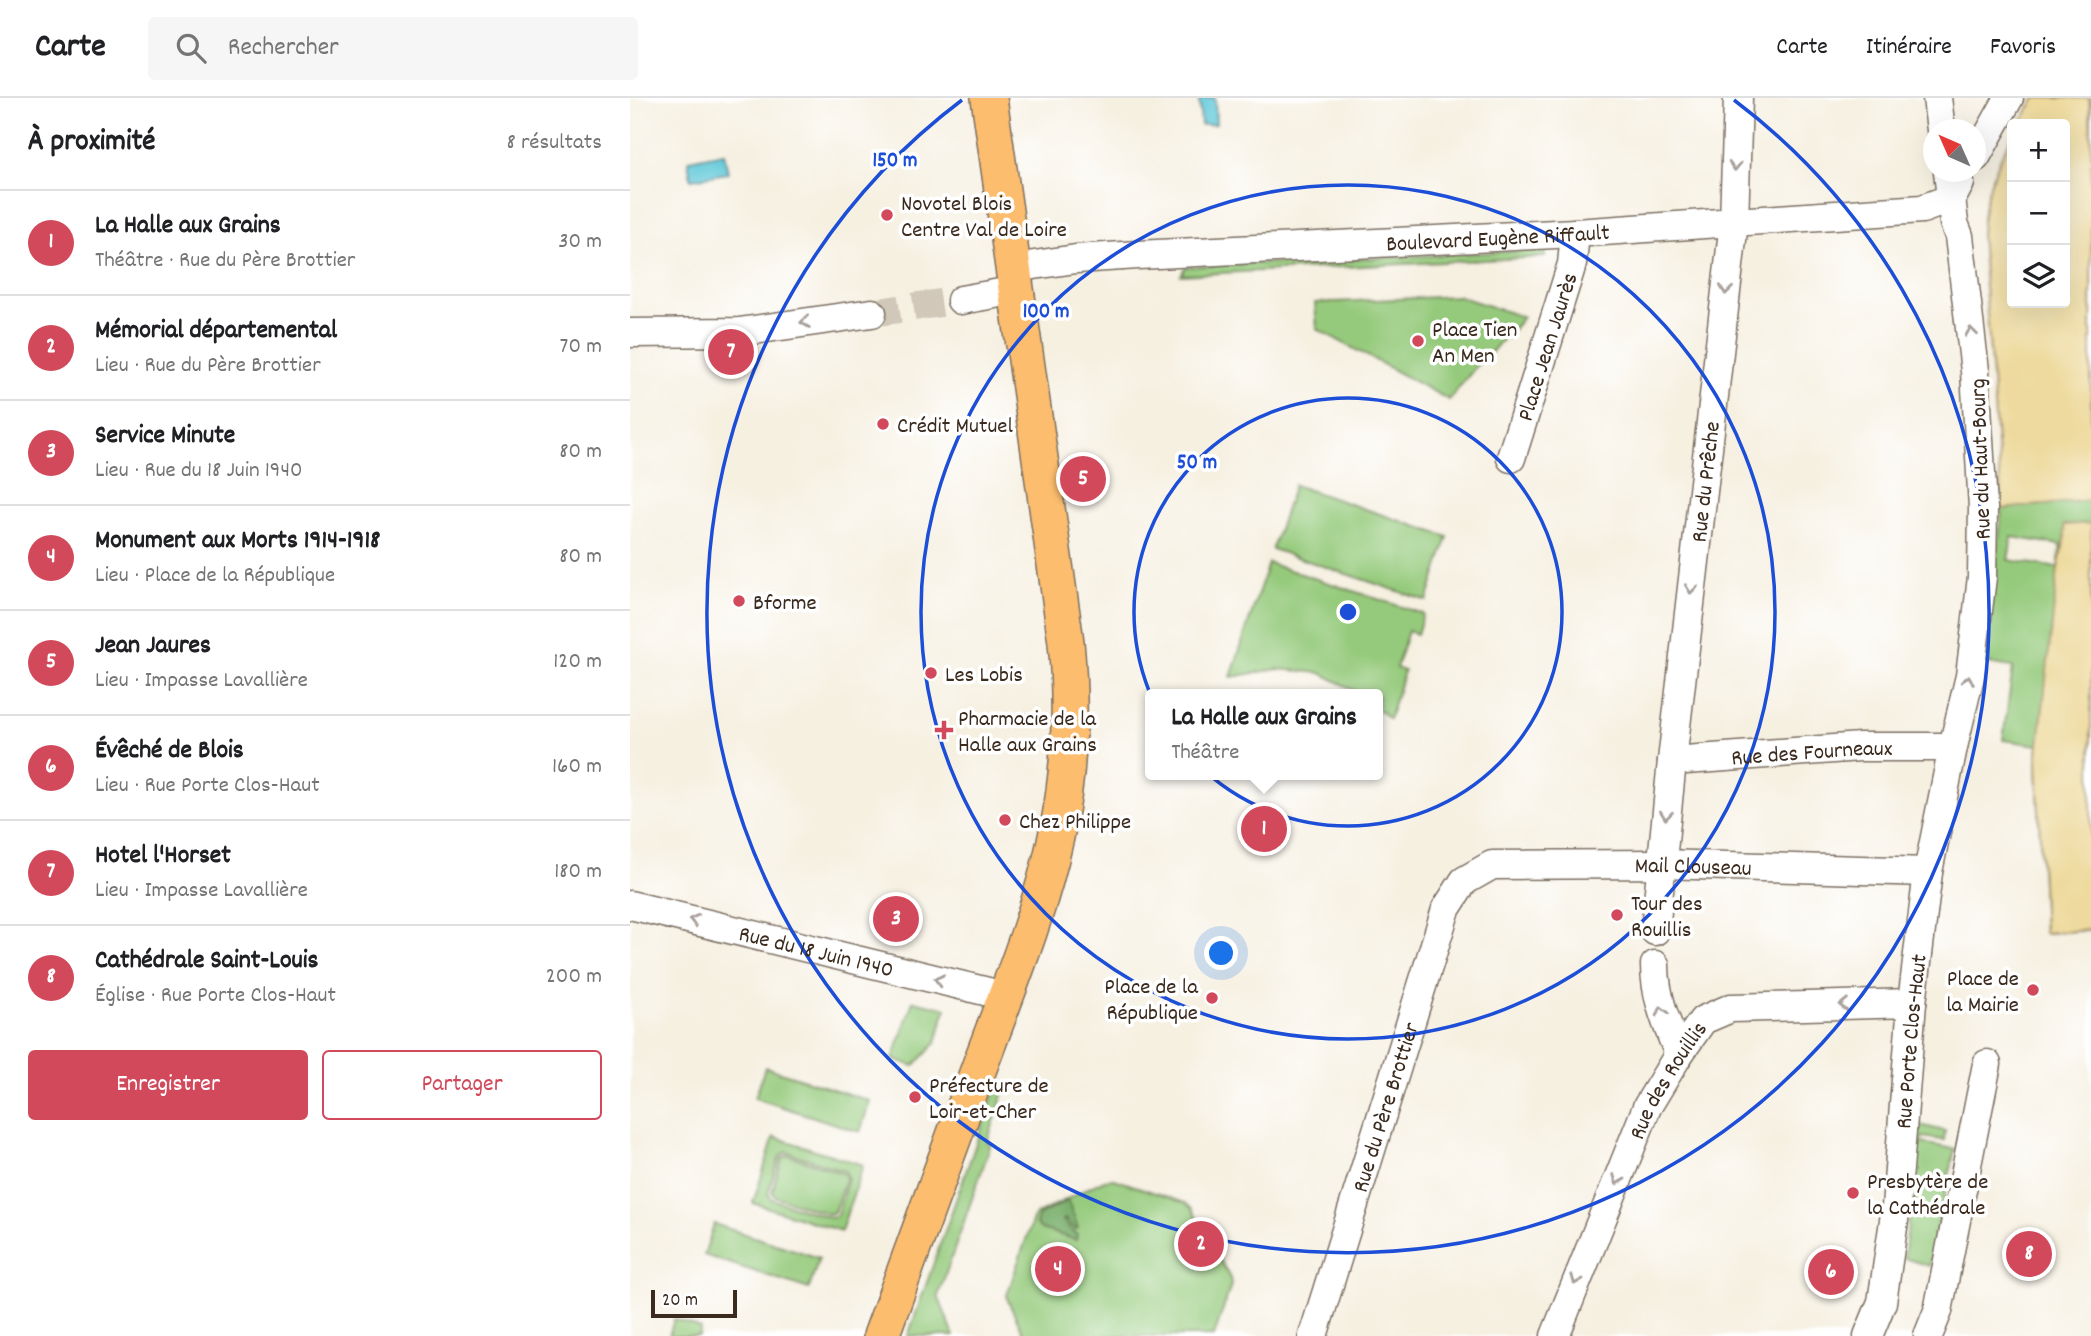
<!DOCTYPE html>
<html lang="fr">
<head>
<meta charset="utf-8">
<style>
  body { margin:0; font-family:Dekko,sans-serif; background:#f6f6f6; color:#202124 }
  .controls { position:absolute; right:21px; top:21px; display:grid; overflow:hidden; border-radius:7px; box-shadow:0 7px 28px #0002 }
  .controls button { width:63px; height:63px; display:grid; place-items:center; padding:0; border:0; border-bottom:2px solid #e0e0e0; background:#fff; color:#202124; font:35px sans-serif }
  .compass { position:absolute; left:1293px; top:21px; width:63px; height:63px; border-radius:50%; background:#fff; box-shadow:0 7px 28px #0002; rotate:315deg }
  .scale { position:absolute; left:21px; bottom:18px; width:86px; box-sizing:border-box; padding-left:7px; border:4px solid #3b2a1e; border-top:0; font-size:19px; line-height:24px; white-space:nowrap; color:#3b2a1e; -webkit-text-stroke:5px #fff; paint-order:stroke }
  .you { position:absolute; left:592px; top:856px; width:24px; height:24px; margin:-18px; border:5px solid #fff; border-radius:50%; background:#1a73e8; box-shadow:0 0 0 10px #1a73e833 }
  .badge { display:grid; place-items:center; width:46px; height:46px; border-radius:50%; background:#d1495b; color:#fff; font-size:23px; font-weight:700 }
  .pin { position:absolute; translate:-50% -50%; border:4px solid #fff; box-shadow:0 2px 7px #0006 }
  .popup { position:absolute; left:515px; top:591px; width:238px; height:91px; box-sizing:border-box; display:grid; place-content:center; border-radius:7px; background:#fff; filter:drop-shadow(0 2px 5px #0005); font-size:23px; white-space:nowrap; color:#757577 }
  .popup b { font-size:26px; color:#202124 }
  .popup::after { content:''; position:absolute; left:50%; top:100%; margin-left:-14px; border:14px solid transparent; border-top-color:#fff }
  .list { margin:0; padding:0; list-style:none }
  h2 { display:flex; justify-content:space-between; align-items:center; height:91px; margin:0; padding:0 28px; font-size:30px }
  h2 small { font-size:23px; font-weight:400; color:#757577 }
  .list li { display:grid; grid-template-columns:46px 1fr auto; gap:21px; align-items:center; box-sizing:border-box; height:105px; padding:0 28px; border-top:2px solid #e0e0e0 }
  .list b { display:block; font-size:26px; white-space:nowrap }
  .list p { margin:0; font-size:23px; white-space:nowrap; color:#757577 }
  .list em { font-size:23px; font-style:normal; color:#757577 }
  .actions { display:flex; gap:14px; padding:21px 28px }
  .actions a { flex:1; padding:16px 0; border:2px solid #d1495b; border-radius:7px; text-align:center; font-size:24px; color:#d1495b }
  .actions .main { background:#d1495b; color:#fff }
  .icon { flex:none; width:38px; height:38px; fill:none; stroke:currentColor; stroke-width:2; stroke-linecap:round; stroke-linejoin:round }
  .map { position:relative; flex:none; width:1461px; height:1238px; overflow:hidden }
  header { display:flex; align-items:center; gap:42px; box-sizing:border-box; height:98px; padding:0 35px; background:#fff; border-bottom:2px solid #e0e0e0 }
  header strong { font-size:33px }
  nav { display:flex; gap:38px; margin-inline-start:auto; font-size:24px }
  .search { width:490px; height:63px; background:#f6f6f6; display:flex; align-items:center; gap:18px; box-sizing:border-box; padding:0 24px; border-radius:7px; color:#757577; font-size:26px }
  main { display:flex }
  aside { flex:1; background:#fff }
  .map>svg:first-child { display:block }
</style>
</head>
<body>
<header>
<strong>Carte</strong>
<div class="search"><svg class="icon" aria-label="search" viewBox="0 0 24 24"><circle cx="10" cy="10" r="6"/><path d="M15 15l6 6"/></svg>Rechercher</div>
<nav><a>Carte</a><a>Itinéraire</a><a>Favoris</a></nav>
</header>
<main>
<aside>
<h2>À proximité<small>8 résultats</small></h2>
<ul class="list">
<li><span class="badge">1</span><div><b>La Halle aux Grains</b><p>Théâtre · Rue du Père Brottier</p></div><em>30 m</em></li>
<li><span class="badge">2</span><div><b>Mémorial départemental</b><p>Lieu · Rue du Père Brottier</p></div><em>70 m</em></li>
<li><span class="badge">3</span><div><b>Service Minute</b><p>Lieu · Rue du 18 Juin 1940</p></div><em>80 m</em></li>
<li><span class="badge">4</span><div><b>Monument aux Morts 1914-1918</b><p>Lieu · Place de la République</p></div><em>80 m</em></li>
<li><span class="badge">5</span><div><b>Jean Jaures</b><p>Lieu · Impasse Lavallière</p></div><em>120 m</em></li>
<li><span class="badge">6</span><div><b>Évêché de Blois</b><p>Lieu · Rue Porte Clos-Haut</p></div><em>160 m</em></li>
<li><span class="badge">7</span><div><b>Hotel l'Horset</b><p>Lieu · Impasse Lavallière</p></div><em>180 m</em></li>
<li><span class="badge">8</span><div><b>Cathédrale Saint-Louis</b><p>Église · Rue Porte Clos-Haut</p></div><em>200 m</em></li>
</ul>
<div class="actions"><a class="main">Enregistrer</a><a>Partager</a></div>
</aside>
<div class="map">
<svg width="1461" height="1238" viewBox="0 0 1461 1238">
  <rect width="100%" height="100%" fill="#fff"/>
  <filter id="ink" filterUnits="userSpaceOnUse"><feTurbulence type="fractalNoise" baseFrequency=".0143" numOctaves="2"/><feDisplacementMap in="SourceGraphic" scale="14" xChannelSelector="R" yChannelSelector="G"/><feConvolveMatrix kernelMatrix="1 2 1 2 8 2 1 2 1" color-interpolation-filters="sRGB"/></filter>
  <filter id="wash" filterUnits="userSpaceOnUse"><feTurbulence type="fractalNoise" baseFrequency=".00686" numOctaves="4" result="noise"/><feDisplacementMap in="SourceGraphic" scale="28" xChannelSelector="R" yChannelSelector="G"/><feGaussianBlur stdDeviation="1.57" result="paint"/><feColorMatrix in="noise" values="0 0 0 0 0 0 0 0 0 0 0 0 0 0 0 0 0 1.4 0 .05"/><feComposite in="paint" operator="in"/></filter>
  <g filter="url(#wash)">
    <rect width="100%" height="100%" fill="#f6f0e1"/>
    <path fill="#95ca7b" stroke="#687a4c" stroke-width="2" fill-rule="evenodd" d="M1407,0H1461V832L1414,835L1407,665L1409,647L1373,642L1383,569L1355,565L1372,411L1352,119L1363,76L1382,205H1435V26ZM1382,439L1431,447L1428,470L1378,462Z
      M915,152V159L551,177L555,169Z
      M828,198L893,219L876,240L874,239L855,262L852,261L819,302L687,231L685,205Z
      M664,387L818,439L797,503L642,451Z
      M638,465L793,516L787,536L778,533L766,570L774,573L759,621L748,611V596H731L691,575L647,571L601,579Z
      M283,903L316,910L306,945L284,968L263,961Z
      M135,969L240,1003L230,1034L125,1000Z
      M368,983L377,986L357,1044L361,1046L308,1198L324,1238H278Z
      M1290,1027L1315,1033L1314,1042L1292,1039L1291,1045L1325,1051L1299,1168L1274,1160Z
      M144,1039L233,1067L211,1133L123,1105ZM157,1054L215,1073L218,1080L207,1117L201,1120L141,1101L138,1095L150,1058Z
      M158,1057L213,1075L216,1080L204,1114L199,1116L144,1098L142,1094L152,1060Z
      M484,1081L555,1105L562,1111L600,1180L601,1187L584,1238H395L378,1203L377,1197L403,1121L407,1116L474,1082Z
      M84,1126L189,1160L179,1191L74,1157Z
      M44,1221L71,1231L69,1238H39Z"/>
    <path fill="#78ae6b" stroke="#5a6c44" stroke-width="2" d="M438,1103L448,1130L445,1131L435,1121L433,1122L441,1132L447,1136L446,1142L411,1131L406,1126L409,1117Z"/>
    <path fill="#eeda9e" stroke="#94825e" stroke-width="2" d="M1406,0H1459L1461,41V402L1372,411L1351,136C1353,100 1364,69 1382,39V205H1435V26H1390Z
      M1461,425V832L1414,835L1407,665L1428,470L1435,440L1434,427Z"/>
    <path fill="#5dc7d8" stroke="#4c787b" stroke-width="2" d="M569,0H585L586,26L571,27Z
      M94,55L98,75L61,81L58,62Z"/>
  </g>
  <g filter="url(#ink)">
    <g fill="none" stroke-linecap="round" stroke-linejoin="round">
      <path stroke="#d1c8ba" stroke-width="28" stroke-dasharray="28 14" stroke-linecap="butt" d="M242,215L331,202"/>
      <g stroke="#7c6f62" stroke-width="31">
        <g id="minor">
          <path d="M1307,0L1311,32"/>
          <path d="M1346,59L1379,0"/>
          <path id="s1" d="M383,170L446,161L508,157L945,135L1292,111L1322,100L1330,85"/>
          <path d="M331,202L387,192"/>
          <path d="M0,235L109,234L242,215"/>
          <path id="s2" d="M881,360L942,166L945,135"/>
          <path id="s3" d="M1042,663L1230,649H1323"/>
          <path id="s4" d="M0,807L375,898"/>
          <path id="s5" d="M1025,833L1042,663L1104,124L1108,0"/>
          <path d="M1025,867C1025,899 1037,927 1049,956"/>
          <path id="s6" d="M683,1238L816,811L834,783L862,767L1031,766L1298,774"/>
          <path id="s7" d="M925,1238L1017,1009L1049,956L1073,922L1101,910L1282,905"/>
          <path id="s8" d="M1238,1238L1252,1204L1266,1109L1282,905L1298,774L1323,649L1340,578L1352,479L1353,410L1345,273L1329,138L1324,125L1318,74"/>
          <path d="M1298,1238L1308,1213L1357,966"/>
        </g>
      </g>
      <g stroke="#7c6f62" stroke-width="38">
        <path id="major" d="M251,1238C284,1149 316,1059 349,970C377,894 409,818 426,739C440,675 442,609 436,544L359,0"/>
      </g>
      <use href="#minor" stroke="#fff" stroke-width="28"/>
      <use href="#major" stroke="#fcbd6e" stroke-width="35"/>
    </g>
    <defs><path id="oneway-chevron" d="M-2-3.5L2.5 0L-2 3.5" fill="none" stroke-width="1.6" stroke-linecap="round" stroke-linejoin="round" transform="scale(1.75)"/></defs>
    <g stroke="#a79f9a">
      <use href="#oneway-chevron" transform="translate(1105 68) rotate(92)"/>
      <use href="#oneway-chevron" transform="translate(1096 192) rotate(97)"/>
      <use href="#oneway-chevron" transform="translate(175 224) rotate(172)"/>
      <use href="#oneway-chevron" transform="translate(1341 234) rotate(-97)"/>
      <use href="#oneway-chevron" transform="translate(1061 491) rotate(97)"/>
      <use href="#oneway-chevron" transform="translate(1338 582) rotate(-79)"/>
      <use href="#oneway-chevron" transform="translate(1036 717) rotate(96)"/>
      <use href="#oneway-chevron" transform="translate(64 822) rotate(-167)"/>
      <use href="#oneway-chevron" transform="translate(309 882) rotate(-166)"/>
      <use href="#oneway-chevron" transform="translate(1214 907) rotate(179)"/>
      <use href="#oneway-chevron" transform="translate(1032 913) rotate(-105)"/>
      <use href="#oneway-chevron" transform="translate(988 1082) rotate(112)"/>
      <use href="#oneway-chevron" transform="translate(946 1182) rotate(112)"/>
    </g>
  </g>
  <g fill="none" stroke="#1d4ed8" stroke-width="3.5">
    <circle cx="718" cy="514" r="214"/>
    <circle cx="718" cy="514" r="427"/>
    <path d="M1104 2A641 641 0 1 1 332 2"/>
  </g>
  <g fill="#d1495b" stroke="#fff" stroke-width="2.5">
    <circle cx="257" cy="117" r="7"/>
    <circle cx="788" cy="243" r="7"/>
    <circle cx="253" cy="326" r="7"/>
    <circle cx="109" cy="503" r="7"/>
    <circle cx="301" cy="575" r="7"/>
    <path d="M310.5 621.5h7v7h7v7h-7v7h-7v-7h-7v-7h7z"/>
    <circle cx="375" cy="722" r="7"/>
    <circle cx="987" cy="817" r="7"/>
    <circle cx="1403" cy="892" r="7"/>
    <circle cx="582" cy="900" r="7"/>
    <circle cx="285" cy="999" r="7"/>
    <circle cx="1223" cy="1095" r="7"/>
  </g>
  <g text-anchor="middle" stroke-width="7" stroke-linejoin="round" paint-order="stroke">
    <g font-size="23" fill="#3b2a1e" stroke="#fff" text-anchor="start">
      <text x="271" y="112">Novotel Blois<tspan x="271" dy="26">Centre Val de Loire</tspan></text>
      <text x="802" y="238">Place Tien<tspan x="802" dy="26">An Men</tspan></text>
      <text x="267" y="334">Crédit Mutuel</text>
      <text x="123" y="511">Bforme</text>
      <text x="315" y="583">Les Lobis</text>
      <text x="328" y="627">Pharmacie de la<tspan x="328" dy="26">Halle aux Grains</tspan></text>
      <text x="389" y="730">Chez Philippe</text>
      <text x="1001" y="812">Tour des<tspan x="1001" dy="26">Rouillis</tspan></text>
      <text x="1389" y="887" text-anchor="end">Place de<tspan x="1389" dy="26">la Mairie</tspan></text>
      <text x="568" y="895" text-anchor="end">Place de la<tspan x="568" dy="26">République</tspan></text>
      <text x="299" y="994">Préfecture de<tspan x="299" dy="26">Loir-et-Cher</tspan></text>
      <text x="1237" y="1090">Presbytère de<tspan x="1237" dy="26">la Cathédrale</tspan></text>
    </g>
    <g font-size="23" fill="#3b2a1e" stroke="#fff">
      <text dy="8" stroke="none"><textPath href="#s1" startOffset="486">Boulevard Eugène Riffault</textPath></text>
      <text dy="8" stroke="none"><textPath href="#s2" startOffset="117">Place Jean Jaurès</textPath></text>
      <text transform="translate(1349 361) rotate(-92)" y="8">Rue du Haut-Bourg</text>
      <text dy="8" stroke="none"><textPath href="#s5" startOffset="452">Rue du Prêche</textPath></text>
      <text dy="8" stroke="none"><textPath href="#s3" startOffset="140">Rue des Fourneaux</textPath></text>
      <text dy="8" stroke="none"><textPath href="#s6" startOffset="714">Mail Clouseau</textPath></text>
      <text dy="8" stroke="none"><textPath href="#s4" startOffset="192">Rue du 18 Juin 1940</textPath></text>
      <text dy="8" stroke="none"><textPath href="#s8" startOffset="299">Rue Porte Clos-Haut</textPath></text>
      <text dy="8" stroke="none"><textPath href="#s7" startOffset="280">Rue des Rouillis</textPath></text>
      <text dy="8" stroke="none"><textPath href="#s6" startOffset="240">Rue du Père Brottier</textPath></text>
    </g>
  </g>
  <circle cx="718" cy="514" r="10" fill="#1d4ed8" stroke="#fff" stroke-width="3.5"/>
  <g font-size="21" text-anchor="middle" font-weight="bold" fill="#1d4ed8" stroke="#fff" stroke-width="7" stroke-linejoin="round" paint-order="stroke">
    <text x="265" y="68">150 m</text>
    <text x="416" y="219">100 m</text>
    <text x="567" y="370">50 m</text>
  </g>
</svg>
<div class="controls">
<button>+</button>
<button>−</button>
<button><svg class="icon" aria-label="layers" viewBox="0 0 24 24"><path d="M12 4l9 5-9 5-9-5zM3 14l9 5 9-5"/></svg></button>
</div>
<svg class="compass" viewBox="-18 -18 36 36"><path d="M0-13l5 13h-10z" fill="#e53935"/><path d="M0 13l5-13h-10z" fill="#757577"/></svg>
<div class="scale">20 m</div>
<div class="you"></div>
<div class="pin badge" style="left:634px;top:731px">1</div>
<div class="popup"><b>La Halle aux Grains</b>Théâtre</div>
<div class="pin badge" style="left:571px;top:1146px">2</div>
<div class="pin badge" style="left:266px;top:821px">3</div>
<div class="pin badge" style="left:428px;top:1171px">4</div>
<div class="pin badge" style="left:453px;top:381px">5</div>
<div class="pin badge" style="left:1201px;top:1174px">6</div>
<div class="pin badge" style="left:101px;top:254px">7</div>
<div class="pin badge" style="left:1399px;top:1156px">8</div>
</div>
</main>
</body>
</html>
